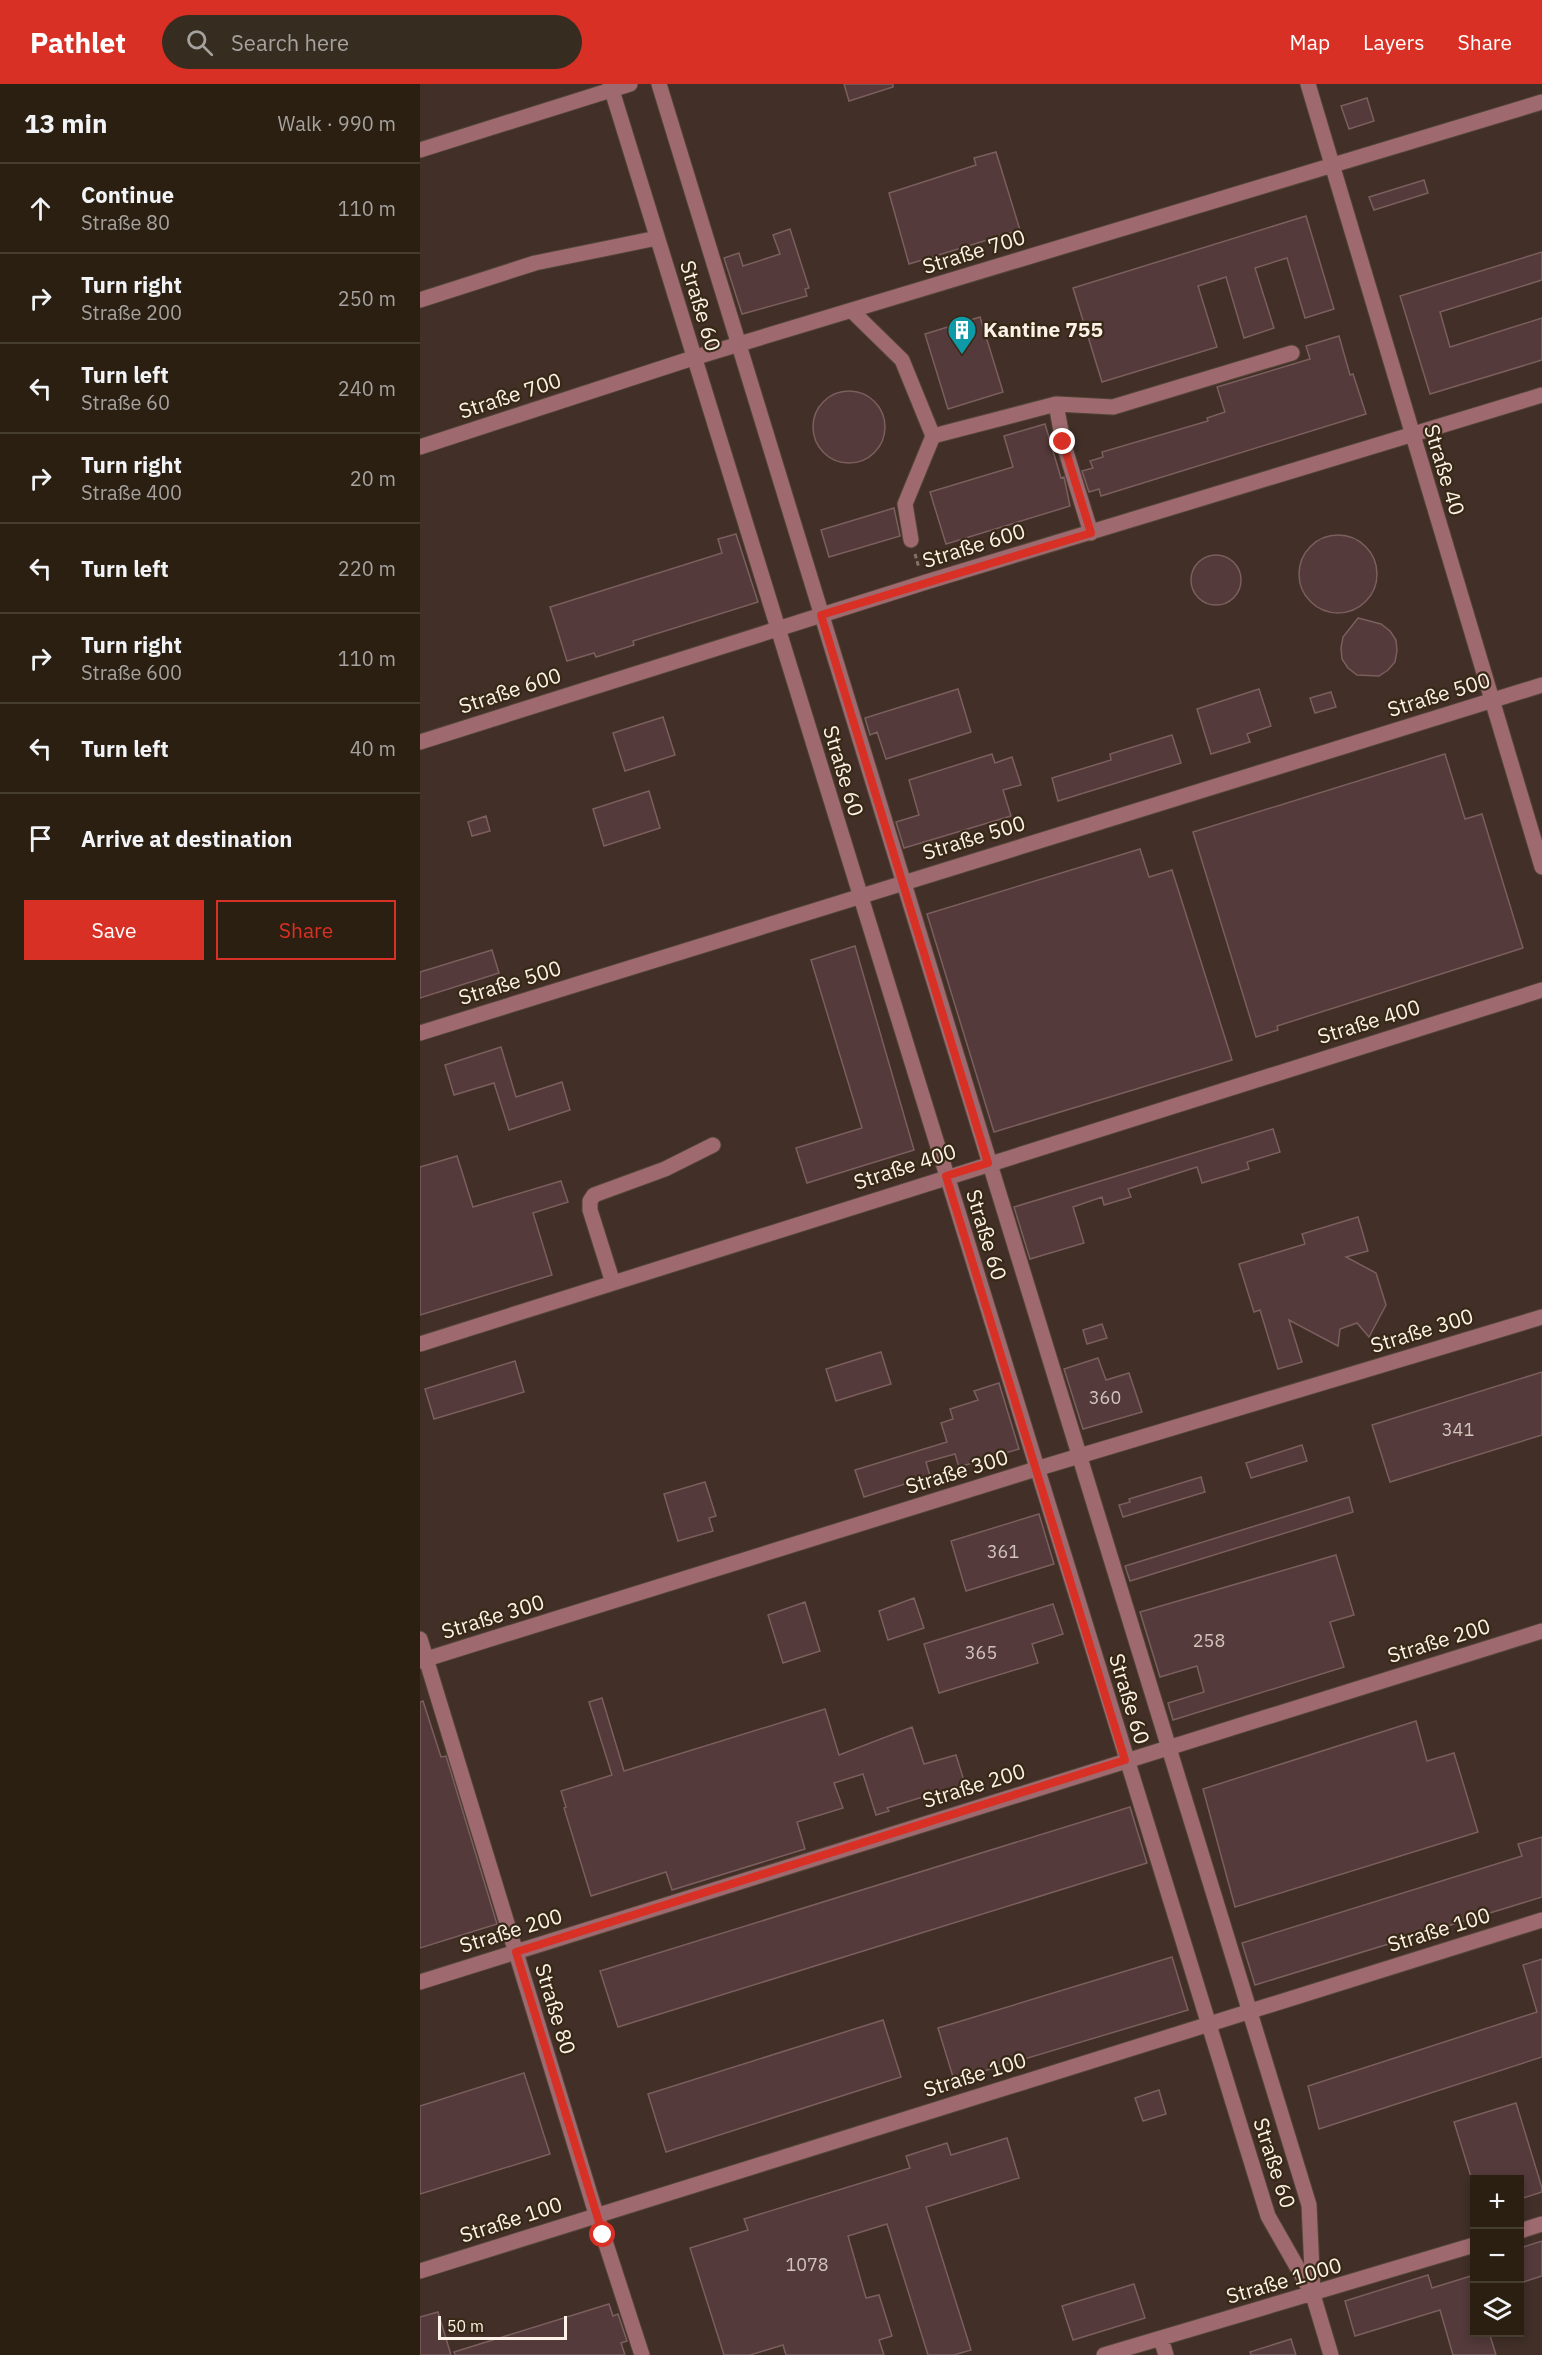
<!DOCTYPE html>
<html lang="en">
<head>
<meta charset="utf-8">
<style>
  body { margin:0; font-family:"IBM Plex Sans",sans-serif; background:#362c1f; color:#f1f3f6 }
  .controls { position:absolute; right:18px; bottom:18px; display:grid; overflow:hidden; border-radius:0px; box-shadow:0 3px 9px #0003 }
  .controls button { width:54px; height:54px; display:grid; place-items:center; padding:0; border:0; border-bottom:2px solid #463d31; background:#2a1f11; color:#f1f3f6; font:30px sans-serif }
  .scale { position:absolute; left:18px; bottom:15px; width:129px; box-sizing:border-box; padding-left:6px; border:3px solid #fcf2e7; border-top:0; font-size:16px; line-height:21px; white-space:nowrap; color:#fcf2e7; -webkit-text-stroke:4px #382917; paint-order:stroke }
  .stop { position:absolute; width:18px; height:18px; margin:-14px; border:4px solid #d93025; border-radius:50%; background:#fff }
  .stop.end { background:#d93025; border-color:#fff; box-shadow:0 2px 6px #0008 }
  .list { margin:0; padding:0; list-style:none }
  h2 { display:flex; justify-content:space-between; align-items:center; height:78px; margin:0; padding:0 24px; font-size:26px }
  h2 small { font-size:20px; font-weight:400; color:#a5a29f }
  .list li { display:grid; grid-template-columns:39px 1fr auto; gap:18px; align-items:center; box-sizing:border-box; height:90px; padding:0 24px; border-top:2px solid #463d31 }
  .list b { display:block; font-size:22px; white-space:nowrap }
  .list p { margin:0; font-size:20px; white-space:nowrap; color:#a5a29f }
  .list em { font-size:20px; font-style:normal; color:#a5a29f }
  .actions { display:flex; gap:12px; padding:18px 24px }
  .actions a { flex:1; padding:14px 0; border:2px solid #d93025; border-radius:0px; text-align:center; font-size:21px; color:#d93025 }
  .actions .main { background:#d93025; color:#fff }
  .icon { flex:none; width:33px; height:33px; fill:none; stroke:currentColor; stroke-width:2; stroke-linecap:round; stroke-linejoin:round }
  .map { position:relative; flex:none; width:1122px; height:2271px; overflow:hidden }
  header { display:flex; align-items:center; gap:36px; box-sizing:border-box; height:84px; padding:0 30px; background:#d93025; color:#fff }
  header strong { font-size:28px }
  nav { display:flex; gap:33px; margin-inline-start:auto; font-size:21px }
  .search { width:420px; height:54px; background:#362c1f; display:flex; align-items:center; gap:15px; box-sizing:border-box; padding:0 21px; border-radius:33px; color:#a5a29f; font-size:22px }
  main { display:flex }
  aside { flex:1; background:#2a1f11 }
  .map>svg:first-child { display:block }
</style>
</head>
<body>
<header>
<strong>Pathlet</strong>
<div class="search"><svg class="icon" aria-label="search" viewBox="0 0 24 24"><circle cx="10" cy="10" r="6"/><path d="M15 15l6 6"/></svg>Search here</div>
<nav><a>Map</a><a>Layers</a><a>Share</a></nav>
</header>
<main>
<aside>
<h2>13 min<small>Walk · 990 m</small></h2>
<ul class="list">
<li><svg class="icon" aria-label="ahead" viewBox="0 0 24 24"><path d="M12 20V5M6 11l6-6 6 6"/></svg><div><b>Continue</b><p>Straße 80</p></div><em>110 m</em></li>
<li><svg class="icon" aria-label="right" viewBox="0 0 24 24"><path d="M7 20v-9h11M14 6l5 5-5 5"/></svg><div><b>Turn right</b><p>Straße 200</p></div><em>250 m</em></li>
<li><svg class="icon" aria-label="left" viewBox="0 0 24 24"><path d="M17 20v-9H6M10 6l-5 5 5 5"/></svg><div><b>Turn left</b><p>Straße 60</p></div><em>240 m</em></li>
<li><svg class="icon" aria-label="right" viewBox="0 0 24 24"><path d="M7 20v-9h11M14 6l5 5-5 5"/></svg><div><b>Turn right</b><p>Straße 400</p></div><em>20 m</em></li>
<li><svg class="icon" aria-label="left" viewBox="0 0 24 24"><path d="M17 20v-9H6M10 6l-5 5 5 5"/></svg><div><b>Turn left</b></div><em>220 m</em></li>
<li><svg class="icon" aria-label="right" viewBox="0 0 24 24"><path d="M7 20v-9h11M14 6l5 5-5 5"/></svg><div><b>Turn right</b><p>Straße 600</p></div><em>110 m</em></li>
<li><svg class="icon" aria-label="left" viewBox="0 0 24 24"><path d="M17 20v-9H6M10 6l-5 5 5 5"/></svg><div><b>Turn left</b></div><em>40 m</em></li>
<li><svg class="icon" aria-label="arrive" viewBox="0 0 24 24"><path d="M6 21V4h12l-3 4 3 4H6"/></svg><div><b>Arrive at destination</b></div></li>
</ul>
<div class="actions"><a class="main">Save</a><a>Share</a></div>
</aside>
<div class="map">
<svg width="1122" height="2271" viewBox="0 0 1122 2271">
  <rect width="100%" height="100%" fill="#382917"/>
  <path fill="#412f28" fill-rule="evenodd" d="M0,0H1122V2271H0ZM1054,2096H1100V2248H1054Z"/>
  <path fill="#543a3a" stroke="#7b5f5e" stroke-width="1.5" d="M424,0H473V3L429,17Z
    M947,14L954,37L929,45L921,22Z
    M576,68L600,146L489,180L469,109L556,81L554,74Z
    M1004,96L1008,109L954,126L949,113Z
    M886,132L914,225L885,234L867,174L835,184L854,244L824,254L806,193L778,202L797,263L682,298L653,204Z
    M370,145L389,204L385,205L387,212L322,230L304,174L319,169L323,182L360,170L353,151Z
    M1122,168V196L1020,228L1030,263L1122,234V276L1010,310L980,212Z
    M560,233L583,308L528,325L505,250Z
    M919,252L930,291L933,290L946,330L681,412L679,405L669,408L662,387L673,384L670,377L683,373L682,368L788,337L787,334L805,328L797,303L890,275L886,262Z
    M393 343a36 36 0 1 1 72 0a36 36 0 1 1-72 0Z
    M625,340L641,394L644,393L650,422L526,460L510,408L593,383L584,352Z
    M474,424L480,452L409,473L401,446Z
    M316,450L338,518L213,557L214,561L176,573L174,569L147,577L130,523L302,469L298,455Z
    M879 490a39 39 0 1 1 78 0a39 39 0 1 1-78 0Z
    M771 496a25 25 0 1 1 50 0a25 25 0 1 1-50 0Z
    M938,534L961,540L970,547L976,556L977,567L975,578L968,586L959,592L937,591L928,584L922,575L921,564L923,553Z
    M538,605L551,648L466,675L457,648L450,651L445,634Z
    M839,605L851,642L827,650L830,658L791,670L777,625Z
    M911,608L916,623L895,629L890,614Z
    M243,633L255,671L205,687L193,649Z
    M752,651L761,679L638,717L632,694L691,676L690,670Z
    M572,670L575,679L592,673L601,701L583,706L591,732L484,764L476,738L499,731L489,696Z
    M1025,670L1045,735L1062,730L1103,864L857,942L858,946L836,953L773,748Z
    M229,707L240,744L184,762L173,725Z
    M66,732L70,747L52,752L48,738Z
    M720,765L729,793L752,786L812,976L574,1048L507,830Z
    M435,862L494,1066L387,1099L376,1064L442,1044L391,876Z
    M72,866L79,889L0,914V888Z
    M81,963L96,1013L142,998L150,1026L89,1046L74,999L34,1011L25,981Z
    M853,1045L860,1068L827,1078L829,1085L782,1099L777,1083L708,1105L711,1113L684,1121L682,1113L653,1123L664,1159L610,1175L594,1123Z
    M37,1072L53,1123L141,1097L148,1118L113,1129L132,1191L0,1231V1083Z
    M938,1133L948,1167L926,1173L956,1189L966,1221L949,1253L937,1239L920,1245L918,1262L869,1236L882,1278L858,1285L840,1226L834,1228L819,1180L885,1160L882,1150Z
    M682,1240L687,1254L667,1260L663,1246Z
    M461,1268L471,1300L416,1317L406,1285Z
    M678,1274L686,1296L709,1289L722,1328L663,1345L644,1285Z
    M95,1277L104,1308L14,1335L5,1305Z
    M1122,1288V1351L970,1398L952,1341Z
    M579,1299L599,1365L539,1383L535,1370L506,1378L510,1392L444,1413L435,1386L527,1358L521,1339L533,1335L530,1325L558,1316L554,1307Z
    M882,1361L887,1377L831,1394L826,1379Z
    M781,1393L785,1408L703,1433L699,1421L710,1418L709,1415Z
    M285,1398L296,1432L289,1434L293,1447L258,1457L244,1410Z
    M929,1413L933,1428L710,1497L705,1482Z
    M619,1430L634,1480L546,1507L531,1457Z
    M916,1471L934,1531L910,1538L924,1583L753,1636L748,1619L784,1608L777,1582L740,1593L720,1528Z
    M494,1514L504,1544L468,1556L459,1527Z
    M385,1518L400,1567L363,1579L348,1531Z
    M633,1520L643,1550L612,1560L618,1579L519,1609L504,1560Z
    M182,1614L204,1687L405,1625L419,1671L492,1643L504,1680L536,1671L545,1700L467,1724L469,1727L456,1731L443,1690L414,1699L423,1724L377,1738L385,1765L252,1806L246,1788L171,1812L144,1724L146,1723L141,1707L192,1691L169,1618Z
    M3,1617L21,1673L26,1672L77,1840L0,1864V1618Z
    M996,1637L1007,1677L1034,1669L1058,1748L815,1823L783,1705Z
    M710,1723L727,1779L198,1943L180,1887Z
    M1122,1753V1813L835,1901L822,1859L1102,1772L1098,1760Z
    M752,1873L768,1926L534,1996L518,1944Z
    M1122,1875V1973L899,2045L888,2002L1117,1928L1103,1881Z
    M463,1936L481,1993L246,2068L228,2010Z
    M104,1989L130,2070L0,2110V2022Z
    M739,2006L746,2030L723,2037L715,2014Z
    M1096,2019L1122,2104V2108L1100,2115V2096H1052L1034,2038Z
    M587,2054L599,2094L506,2123L551,2266L534,2271H508L467,2140L428,2152L446,2214L459,2211L472,2252L459,2256L464,2271H366L363,2261L330,2271H304L270,2164L328,2146L324,2135L490,2084L486,2072L527,2059L531,2071Z
    M1122,2157V2192L1100,2199V2164Z
    M1008,2191L1012,2204L1054,2191V2248H1069L1076,2271H1033L1020,2226L935,2252L925,2217Z
    M714,2200L725,2234L653,2256L642,2222Z
    M189,2220L193,2232L198,2230L207,2257L201,2259L205,2271H35L34,2268Z
    M18,2228L31,2271H0V2233Z
    M871,2255L876,2271H831L830,2268Z"/>
  <g fill="none" stroke-linecap="round" stroke-linejoin="round">
    <g stroke="#534534" stroke-width="17">
      <path id="minor" d="M190,0L848,2132L893,2211L911,2271
        M239,0L889,2121L893,2208
        M888,0L1122,783
        M0,66L210,0
        M0,216L115,179L237,154
        M432,227L482,276L513,352L636,320L643,358L671,449
        M636,320L693,323L872,269
        M0,363L273,274L1122,18
        M491,456L485,420L513,352
        M0,658L503,499L1122,311
        M0,949L1122,601
        M193,1199L170,1126V1117L174,1111L245,1085L293,1061
        M0,1260L1122,906
        M0,1555L173,2120L222,2271
        M0,1577L616,1385L1122,1233
        M0,1898L1122,1547
        M1100,2147L1122,2140
        M0,2187L1122,1836
        M741,2255L746,2271
        M684,2271L1054,2161"/>
    </g>
    <path stroke="#827465" stroke-width="3" stroke-dasharray="4.5 3" stroke-linecap="butt" d="M495,470L499,484"/>
    <use href="#minor" stroke="#9e6a70" stroke-width="15"/>
  </g>
  <g fill="none" stroke-linecap="round" stroke-linejoin="round">
    <path stroke="#d93025" stroke-width="8" d="M183,2151L96,1868L705,1676L526,1092L568,1079L401,531L671,449L643,358"/>
  </g>
  <defs>
    <g id="building-pin" transform="scale(1.5)"><path d="M0 17L-7.5 6A9.5 9.5 0 1 1 7.5 6Z" fill="#0f9aa8" stroke="#382917"/><path d="M-4-6H4V6H1V3H-1V6H-4ZM-2.5-4.3h1.7v1.8h-1.7ZM.8-4.3h1.7v1.8H.8ZM-2.5-1h1.7V.8h-1.7ZM.8-1h1.7V.8H.8Z" fill="#fff"/></g>
  </defs>
  <g fill-rule="evenodd">
    <use href="#building-pin" x="542" y="246"/>
  </g>
  <g text-anchor="middle" stroke-width="4.5" stroke-linejoin="round" paint-order="stroke">
    <g font-size="18" fill="#d2c4bc">
      <text x="685" y="1320">360</text>
      <text x="1038" y="1352">341</text>
      <text x="583" y="1474">361</text>
      <text x="789" y="1563">258</text>
      <text x="561" y="1575">365</text>
      <text x="387" y="2187">1078</text>
    </g>
    <g font-size="21" fill="#fcf2e7" stroke="#382917">
      <text transform="translate(554 168) rotate(-17)" y="7">Straße 700</text>
      <text transform="translate(280 222) rotate(73)" y="7">Straße 60</text>
      <text transform="translate(90 312) rotate(-18)" y="7">Straße 700</text>
      <text transform="translate(1024 386) rotate(73)" y="7">Straße 40</text>
      <text transform="translate(554 462) rotate(-17)" y="7">Straße 600</text>
      <text transform="translate(90 607) rotate(-18)" y="7">Straße 600</text>
      <text transform="translate(1019 611) rotate(-17)" y="7">Straße 500</text>
      <text transform="translate(423 687) rotate(73)" y="7">Straße 60</text>
      <text transform="translate(554 754) rotate(-17)" y="7">Straße 500</text>
      <text transform="translate(90 899) rotate(-17)" y="7">Straße 500</text>
      <text transform="translate(949 938) rotate(-17)" y="7">Straße 400</text>
      <text transform="translate(485 1083) rotate(-18)" y="7">Straße 400</text>
      <text transform="translate(566 1151) rotate(73)" y="7">Straße 60</text>
      <text transform="translate(1002 1247) rotate(-17)" y="7">Straße 300</text>
      <text transform="translate(537 1388) rotate(-17)" y="7">Straße 300</text>
      <text transform="translate(73 1533) rotate(-17)" y="7">Straße 300</text>
      <text transform="translate(1019 1557) rotate(-17)" y="7">Straße 200</text>
      <text transform="translate(709 1615) rotate(73)" y="7">Straße 60</text>
      <text transform="translate(554 1702) rotate(-17)" y="7">Straße 200</text>
      <text transform="translate(1019 1846) rotate(-17)" y="7">Straße 100</text>
      <text transform="translate(91 1847) rotate(-17)" y="7">Straße 200</text>
      <text transform="translate(135 1925) rotate(73)" y="7">Straße 80</text>
      <text transform="translate(555 1991) rotate(-17)" y="7">Straße 100</text>
      <text transform="translate(854 2079) rotate(72)" y="7">Straße 60</text>
      <text transform="translate(91 2136) rotate(-18)" y="7">Straße 100</text>
      <text transform="translate(864 2197) rotate(-16)" y="7">Straße 1000</text>
    </g>
    <g font-size="21" font-weight="bold" fill="#fcf2e7" stroke="#382917" text-anchor="start">
      <text x="563" y="253">Kantine 755</text>
    </g>
  </g>
</svg>
<div class="controls">
<button>+</button>
<button>−</button>
<button><svg class="icon" aria-label="layers" viewBox="0 0 24 24"><path d="M12 4l9 5-9 5-9-5zM3 14l9 5 9-5"/></svg></button>
</div>
<div class="scale">50 m</div>
<div class="stop" style="left:183px;top:2151px"></div>
<div class="stop end" style="left:643px;top:358px"></div>
</div>
</main>
</body>
</html>
